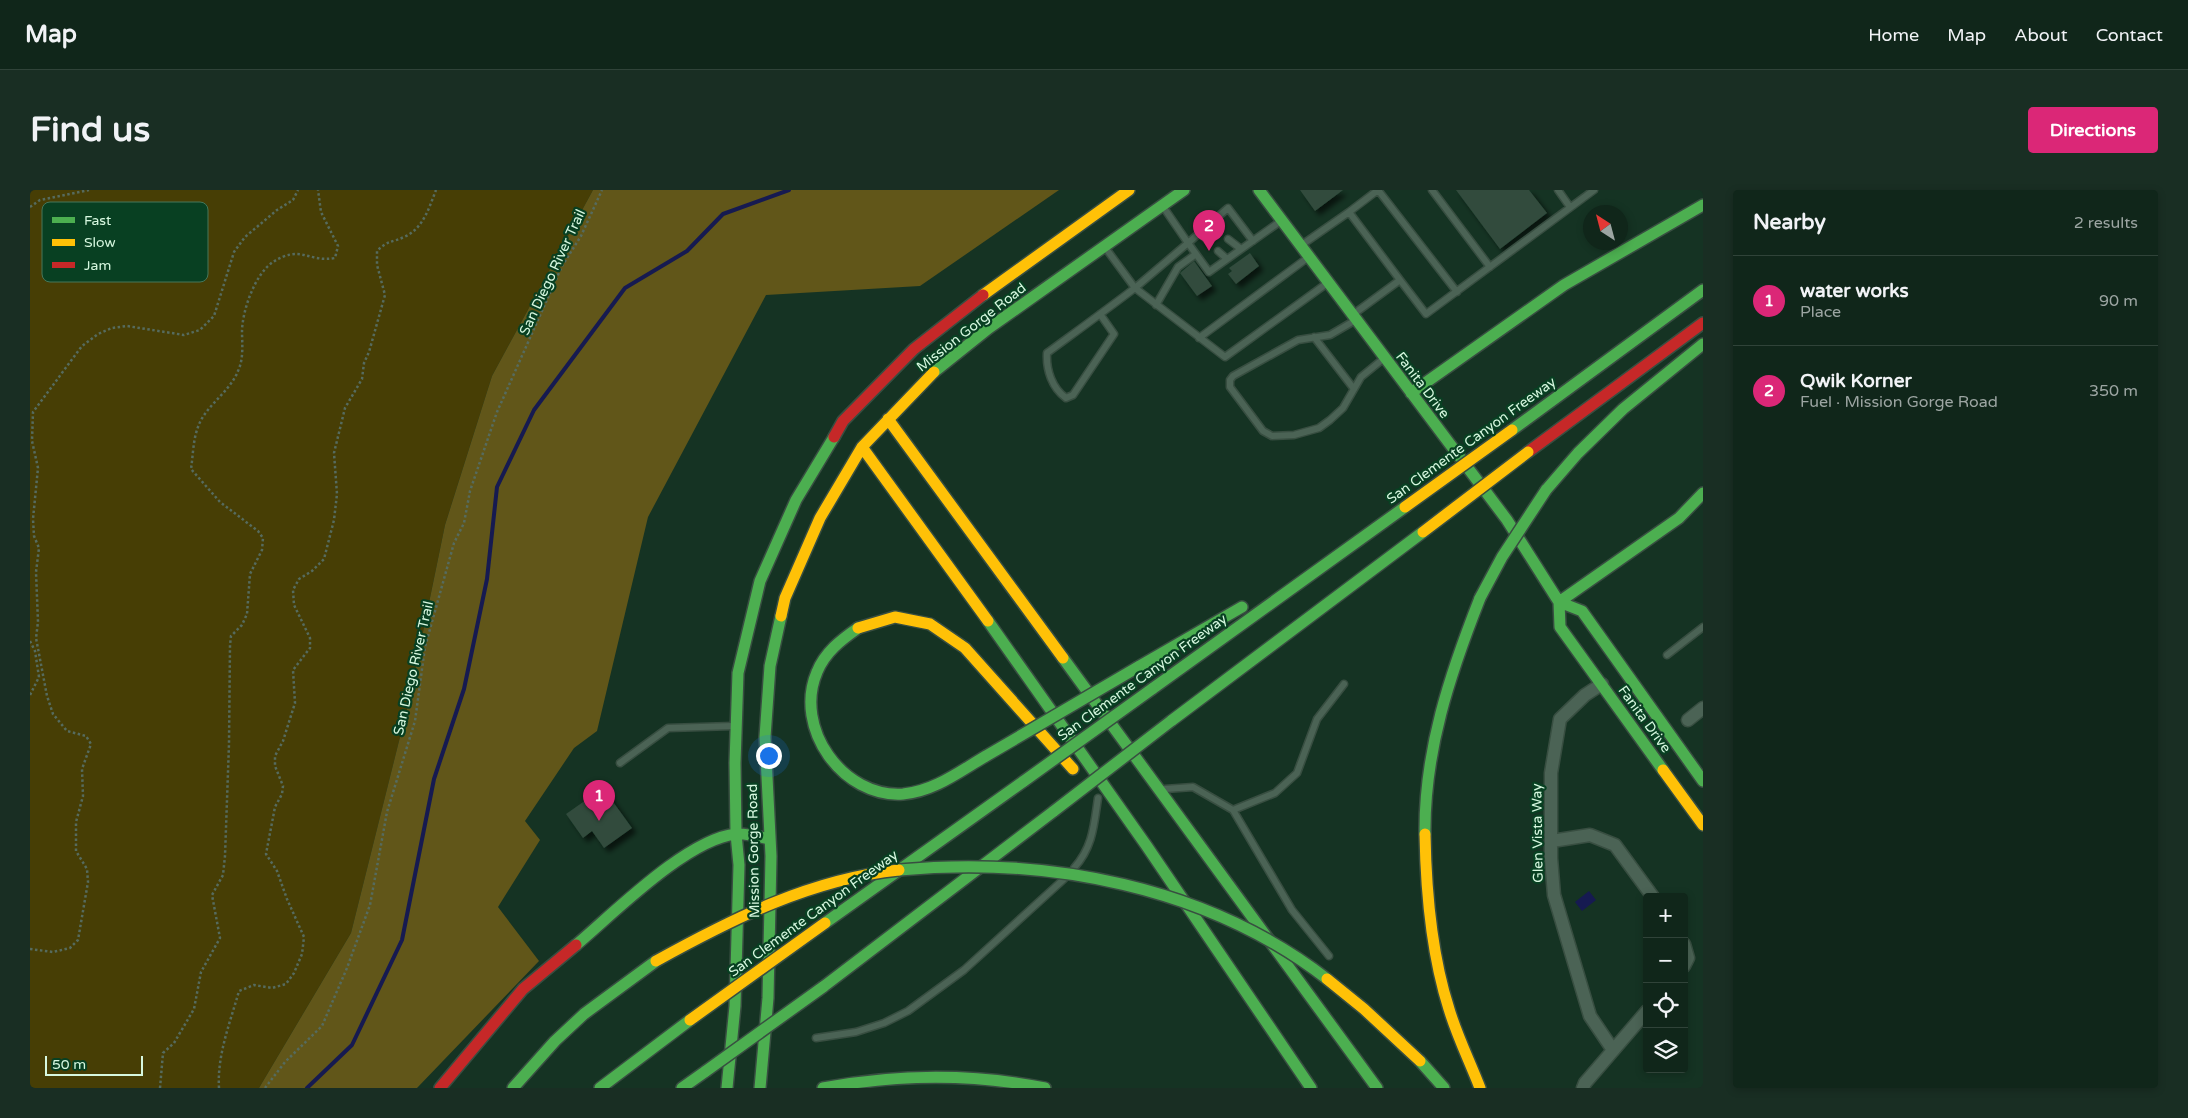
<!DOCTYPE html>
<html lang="en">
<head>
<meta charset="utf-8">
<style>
  body { margin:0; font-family:"Varela Round",sans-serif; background:#192e23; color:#f1f3f6 }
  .controls { position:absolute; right:15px; bottom:15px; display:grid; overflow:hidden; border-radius:5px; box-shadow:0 2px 8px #0003 }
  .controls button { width:45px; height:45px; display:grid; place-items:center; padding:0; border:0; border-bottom:1px solid #304339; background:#10261a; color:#f1f3f6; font:25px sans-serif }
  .compass { position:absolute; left:1553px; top:15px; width:45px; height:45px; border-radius:50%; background:#10261a; box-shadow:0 2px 8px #0003; rotate:324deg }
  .scale { position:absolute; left:15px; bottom:12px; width:98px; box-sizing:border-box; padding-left:5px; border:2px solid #d7f8e0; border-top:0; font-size:14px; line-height:18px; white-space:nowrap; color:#d7f8e0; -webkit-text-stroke:4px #084022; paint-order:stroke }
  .you { position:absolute; left:738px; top:565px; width:18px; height:18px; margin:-12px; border:4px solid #fff; border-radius:50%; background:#1a73e8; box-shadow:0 0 0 8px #1a73e833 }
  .badge { display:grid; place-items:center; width:32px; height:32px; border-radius:50%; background:#db2777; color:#fff; font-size:16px; font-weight:700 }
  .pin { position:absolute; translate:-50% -41px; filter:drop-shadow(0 1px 2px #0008) }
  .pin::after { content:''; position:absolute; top:26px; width:18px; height:15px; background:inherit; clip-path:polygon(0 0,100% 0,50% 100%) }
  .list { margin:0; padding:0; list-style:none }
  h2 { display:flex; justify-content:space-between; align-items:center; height:65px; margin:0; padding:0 20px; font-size:21px }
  h2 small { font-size:16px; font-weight:400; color:#9ca5a2 }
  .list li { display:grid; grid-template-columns:32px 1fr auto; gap:15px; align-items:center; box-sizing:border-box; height:90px; padding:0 20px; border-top:1px solid #304339 }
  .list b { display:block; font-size:19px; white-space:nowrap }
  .list p { margin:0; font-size:16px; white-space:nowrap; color:#9ca5a2 }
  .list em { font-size:16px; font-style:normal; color:#9ca5a2 }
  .icon { flex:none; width:28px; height:28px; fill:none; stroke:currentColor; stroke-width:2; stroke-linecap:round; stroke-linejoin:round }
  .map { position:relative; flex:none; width:1673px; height:898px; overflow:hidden; border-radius:5px }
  header { display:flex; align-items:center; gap:30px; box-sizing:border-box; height:70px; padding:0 25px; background:#10261a; border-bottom:1px solid #304339 }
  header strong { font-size:24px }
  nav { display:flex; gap:28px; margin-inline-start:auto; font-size:18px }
  .intro { display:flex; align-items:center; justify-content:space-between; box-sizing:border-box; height:120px; padding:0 30px }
  h1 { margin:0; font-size:35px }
  .button { padding:12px 22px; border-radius:5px; background:#db2777; color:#fff; font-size:18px; font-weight:700 }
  main { display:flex; gap:30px; padding:0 30px }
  aside { flex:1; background:#10261a; border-radius:5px; box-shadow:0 2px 8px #0003 }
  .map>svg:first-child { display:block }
</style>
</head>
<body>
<header>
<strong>Map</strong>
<nav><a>Home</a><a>Map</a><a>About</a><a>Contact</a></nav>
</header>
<div class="intro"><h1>Find us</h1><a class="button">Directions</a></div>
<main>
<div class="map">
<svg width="1673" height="898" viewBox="0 0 1673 898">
  <defs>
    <filter id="shadow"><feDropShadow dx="4.5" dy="4.5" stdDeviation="2.5" flood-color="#0009"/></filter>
  </defs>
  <rect width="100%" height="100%" fill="#153323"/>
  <path fill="#473e05" d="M0,0H563L462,186L415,335L378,515L321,743L229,898H0Z"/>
  <path fill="#615619" d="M563,0H1029L890,96L736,105L618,327L567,541L544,558L495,631L510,650L468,717L509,771L387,898H229L321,743L378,515L415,335L462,186Z"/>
  <path fill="#161a51" d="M1559,701L1566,710L1552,721L1545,712Z"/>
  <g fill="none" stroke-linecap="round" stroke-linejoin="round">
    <path stroke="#161a51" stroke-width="4" d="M277,898L322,855L372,750L404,589L434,499L457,389L467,297L504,220L595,98L657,61L693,24L759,0"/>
  </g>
  <path fill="#304b3c" filter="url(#shadow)" d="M1270,0H1313L1285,21Z
    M1426,0H1499L1517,23L1470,59Z
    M1220,63L1229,76L1206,94L1198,84L1202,81L1199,78Z
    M1164,71L1182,96L1167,106L1150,83Z
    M573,598L602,638L574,658L562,641L553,648L536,624Z"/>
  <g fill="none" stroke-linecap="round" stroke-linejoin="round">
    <g stroke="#384e41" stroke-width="9">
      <path id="lane" d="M1348,0L1427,102
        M1402,0L1460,77
        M1528,0L1540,17
        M1134,18L1158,53L1105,98L1195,167L1296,94
        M1319,22L1348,0
        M1180,34L1187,40
        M1169,43L1178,51
        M1198,49L1211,59
        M1223,51L1198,18L1158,53L1179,82L1248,33
        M1273,54L1319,22L1370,90L1325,123
        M1188,61L1197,69
        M1370,90L1396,124L1564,0
        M1126,115L1148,77L1166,64
        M1070,124L1084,144L1043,205L1036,208C1022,198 1016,180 1017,163C1047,141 1076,120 1105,98L1077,60
        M1324,131L1300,145L1268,150L1203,186L1200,190V197L1233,241L1242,246L1264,245L1289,238L1300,230L1313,218L1331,187L1353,169
        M1284,147L1324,199
        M1169,148L1276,69
        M1637,465L1673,437
        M590,573L638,538L703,536
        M1135,599L1163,597L1203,620L1262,720L1299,766
        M1203,620L1245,603L1267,583L1287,529L1314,494
        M1044,678C1063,657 1064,635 1068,608
        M786,848L826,842L854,833L878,821L934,780L1034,689"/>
    </g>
    <g stroke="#384e41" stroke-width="15">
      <path id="street" d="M1572,494L1555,505L1530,529L1521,583V668L1524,705L1560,826L1583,860
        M1658,530L1673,518
        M1522,651L1560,645L1585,655L1623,707
        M1654,754L1658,768L1654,776
        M1553,898L1555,893L1617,821"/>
    </g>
    <g stroke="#384e41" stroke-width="14">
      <path id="fast" d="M1229,0L1477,330L1529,412
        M904,182L959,138L1154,0
        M1381,203L1534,95L1673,15
        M1482,240L1673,100
        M1516,300L1548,263L1593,219L1673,154
        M1529,412L1649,328L1673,303
        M958,431L1116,655L1281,898
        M828,438C811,450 795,462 787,482C763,538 813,608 873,604C905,601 930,581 956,566
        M1033,468L1347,898
        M1108,477L1212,417
        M1122,499L1375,317
        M1141,531L1393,342
        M1633,580L1530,437L1529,412L1552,421L1673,591
        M1395,644C1394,561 1420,484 1450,408
        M795,733L994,591
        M546,755C584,723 657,649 706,644C716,643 730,647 740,649
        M793,797L1024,621
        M1390,871L1414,898
        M483,898L525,851L554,824L626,771
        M570,898L660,830
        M652,898L676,881
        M697,898L705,816L709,675L706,644L705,573L708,483L730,391L766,310L804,247
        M730,898L738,808L741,666L735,547L740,476L751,426
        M793,898C868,884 940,883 1015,898"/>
    </g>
    <g stroke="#384e41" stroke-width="14">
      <path id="slow" d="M953,105L1099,0
        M858,229L1033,468
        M832,257L958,431
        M751,426L755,408L790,328L832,257L904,182
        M828,438L865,427L900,434L935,458L1043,579
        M1633,580L1673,635
        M1395,644C1396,703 1401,763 1419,819C1427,846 1440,872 1450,898"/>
    </g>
    <g stroke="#384e41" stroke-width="14">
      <path id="jam" d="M804,247L813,231L884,159L953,105
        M1498,262L1673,133
        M410,898L493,799L546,755"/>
    </g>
    <path stroke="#566b5e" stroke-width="2.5" stroke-dasharray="2.5 2.5" stroke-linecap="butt" d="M0,17L10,10L59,0
      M0,451L5,461L9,487L0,505
      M0,759L23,762L40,758L48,750L58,692L57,679L46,661V632L53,606L52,579L61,554L56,546L37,541L23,524L17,506L6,448L8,432L6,382L9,358L4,346L3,329L8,278L2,251L3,222L52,156L68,144L82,138L97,136L154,145L170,140L184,126L204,62L215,47L247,20L263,10L268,0
      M130,898L133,863L144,853L164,819L171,782L190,748L182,705L193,685L195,666L199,554L200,455L201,446L212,435L217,424L220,384L232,360L233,348L228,341L190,312L161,279C163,266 163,250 168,237C175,216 200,202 208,181C214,168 212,154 212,140C213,119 225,84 243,72C271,54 279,73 305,68L308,56L291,22L288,0
      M189,898C187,865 200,833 209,801L224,795L242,798L256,794L264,783L272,764L274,747L257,709L247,681L236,664L245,617L252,604L253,596L245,576V566L253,551L265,513L263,480L280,458V448L264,415L263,400L269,389L282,381L294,369L304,330L307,304L304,263L315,218L332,189L334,173L339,162L355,105L347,75V61C358,50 361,53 374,47C393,39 399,18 406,0
      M235,898L255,872L292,836L317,778L340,715L357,622L385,531L395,457L424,353L434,333L440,301L467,222L532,76L551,46L572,0"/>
    <use href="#lane" stroke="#4b6355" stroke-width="6"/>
    <use href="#street" stroke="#4b6355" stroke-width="12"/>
    <use href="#fast" stroke="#4caf50" stroke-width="11"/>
    <use href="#slow" stroke="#ffc107" stroke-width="11"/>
    <use href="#jam" stroke="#c62828" stroke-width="11"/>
    <g stroke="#384e41" stroke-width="14" stroke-linecap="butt">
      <path id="fast-bridge" d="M1450,408L1472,367L1516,300
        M956,566L1108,477
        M994,591L1122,499
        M1024,621L1141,531
        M869,680C1016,666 1177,696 1297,789
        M676,881L793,797"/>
    </g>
    <g stroke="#384e41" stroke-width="14" stroke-linecap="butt">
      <path id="slow-bridge" d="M1375,317L1482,240
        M1393,342L1498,262
        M626,771C702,729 781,689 869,680
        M1297,789L1334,819L1390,871
        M660,830L795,733"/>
    </g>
    <use href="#fast-bridge" stroke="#4caf50" stroke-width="11"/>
    <use href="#slow-bridge" stroke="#ffc107" stroke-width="11"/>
  </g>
  <g text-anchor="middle" stroke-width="4.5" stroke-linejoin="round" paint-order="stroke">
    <g font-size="14" fill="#d7f8e0" stroke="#084022">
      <text transform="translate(522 82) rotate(-65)" y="5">San Diego River Trail</text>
      <text transform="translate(941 137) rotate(-38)" y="5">Mission Gorge Road</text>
      <text transform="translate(1393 195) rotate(53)" y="5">Fanita Drive</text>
      <text transform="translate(1441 250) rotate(-36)" y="5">San Clemente Canyon Freeway</text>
      <text transform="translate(383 478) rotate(-77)" y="5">San Diego River Trail</text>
      <text transform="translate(1112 487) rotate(-36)" y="5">San Clemente Canyon Freeway</text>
      <text transform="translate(1615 529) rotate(54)" y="5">Fanita Drive</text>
      <text transform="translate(1507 643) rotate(-91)" y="5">Glen Vista Way</text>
      <text transform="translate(723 661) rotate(-91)" y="5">Mission Gorge Road</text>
      <text transform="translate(783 723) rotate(-36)" y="5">San Clemente Canyon Freeway</text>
    </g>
  </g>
  <rect x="12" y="12" width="166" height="80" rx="8" fill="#084022" stroke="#46775b" stroke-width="1"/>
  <rect x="22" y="27" width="23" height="6" fill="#4caf50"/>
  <rect x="22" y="49" width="23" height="7" fill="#ffc107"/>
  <rect x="22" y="72" width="23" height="6" fill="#c62828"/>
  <g font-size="14" fill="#d7f8e0">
    <text x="54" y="35">Fast</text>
    <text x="54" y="57">Slow</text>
    <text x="54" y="80">Jam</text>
  </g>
</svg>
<div class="controls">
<button>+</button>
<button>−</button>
<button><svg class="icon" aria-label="locate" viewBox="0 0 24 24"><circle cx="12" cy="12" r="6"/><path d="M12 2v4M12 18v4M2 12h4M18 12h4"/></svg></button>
<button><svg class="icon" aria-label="layers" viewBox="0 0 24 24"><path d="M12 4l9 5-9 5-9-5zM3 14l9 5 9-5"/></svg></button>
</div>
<svg class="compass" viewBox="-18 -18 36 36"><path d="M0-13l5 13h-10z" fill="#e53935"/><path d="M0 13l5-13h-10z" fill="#9ca5a2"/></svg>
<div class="scale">50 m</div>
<div class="you"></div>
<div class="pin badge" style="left:569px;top:631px">1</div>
<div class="pin badge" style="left:1179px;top:61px">2</div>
</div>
<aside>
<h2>Nearby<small>2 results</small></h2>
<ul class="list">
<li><span class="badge">1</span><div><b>water works</b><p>Place</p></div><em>90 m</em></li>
<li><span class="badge">2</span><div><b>Qwik Korner</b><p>Fuel · Mission Gorge Road</p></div><em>350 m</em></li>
</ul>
</aside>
</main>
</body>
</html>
